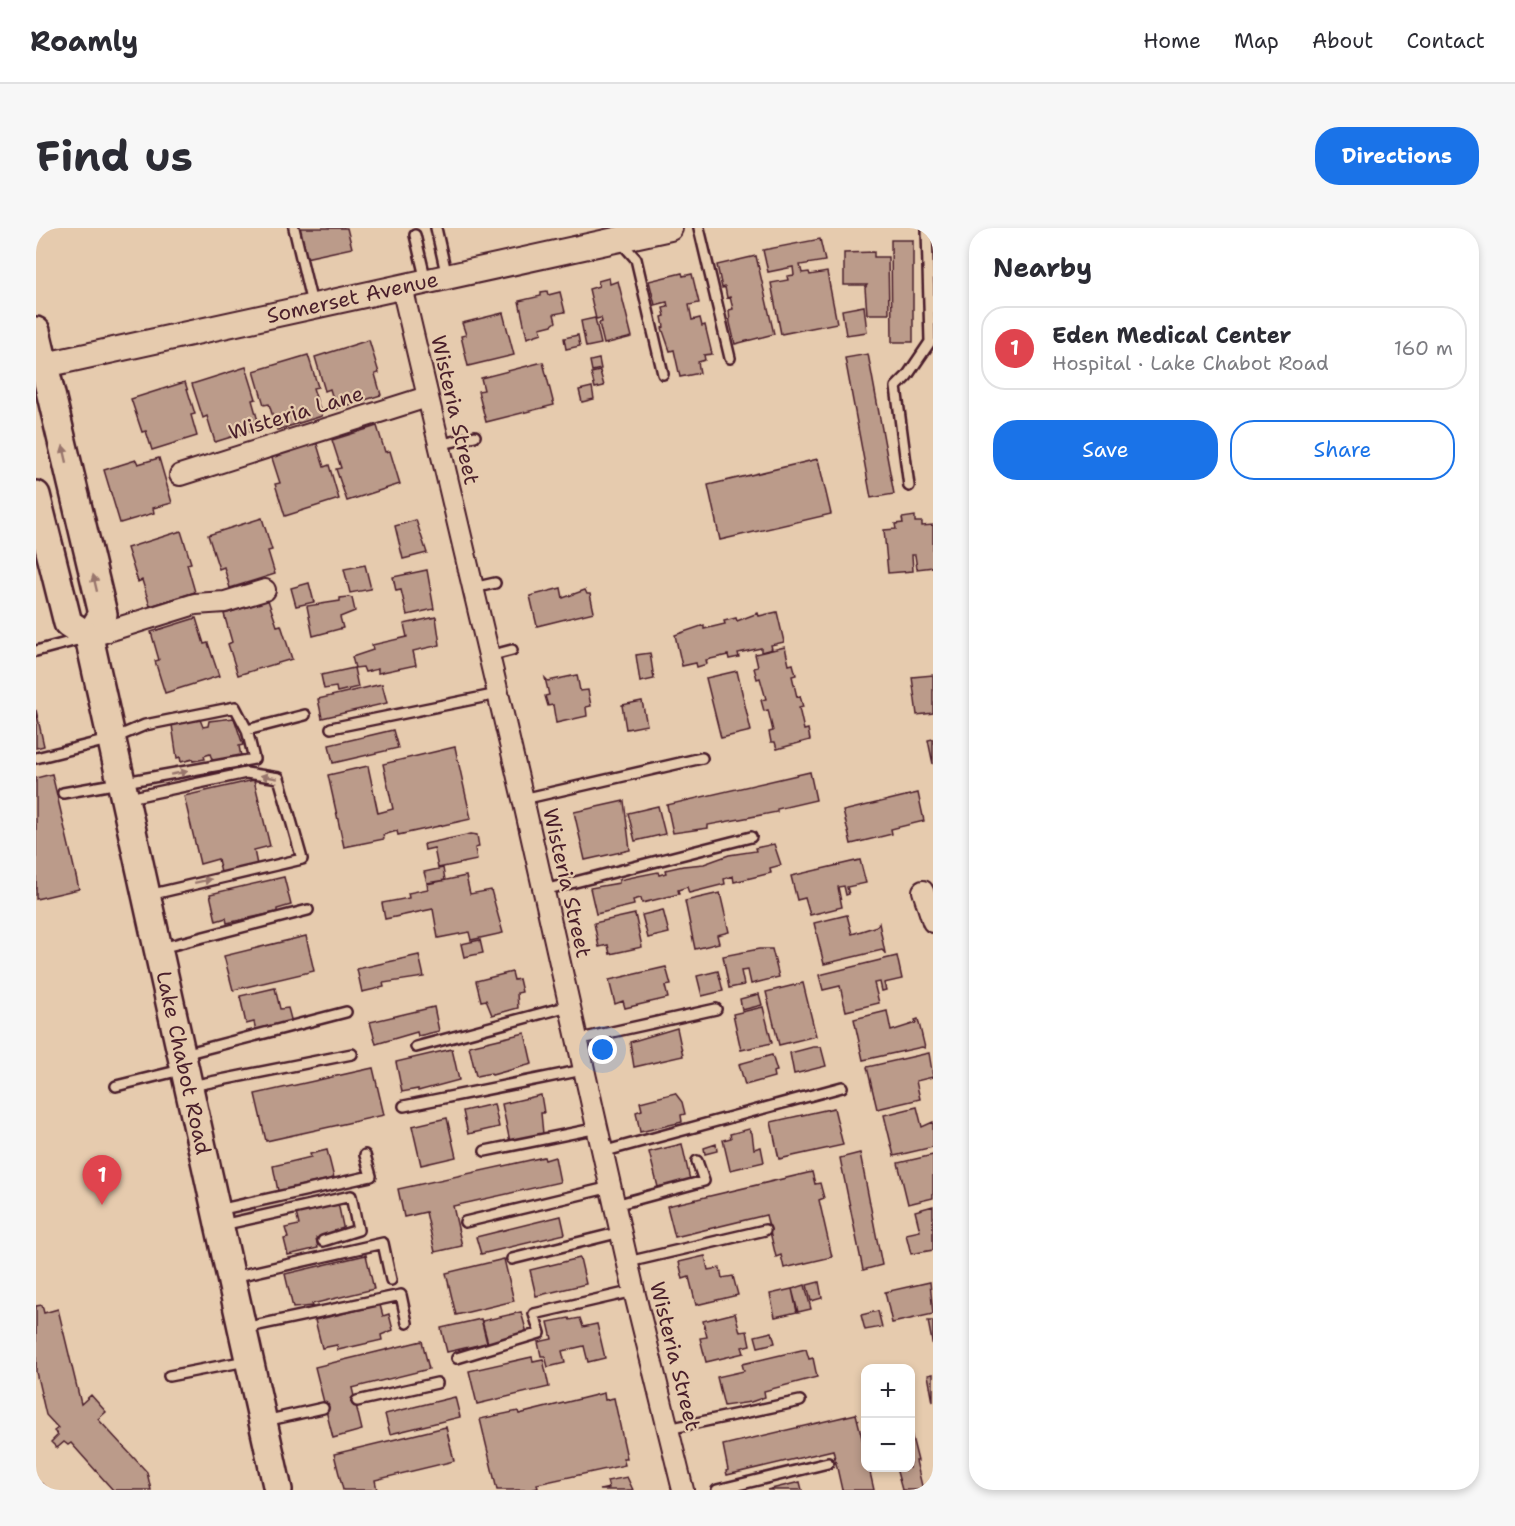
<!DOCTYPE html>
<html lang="en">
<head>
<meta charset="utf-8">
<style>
  body { margin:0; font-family:"Shantell Sans",sans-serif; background:#f7f7f7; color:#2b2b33 }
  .controls { position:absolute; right:18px; bottom:18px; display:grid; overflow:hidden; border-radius:12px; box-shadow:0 3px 9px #0003 }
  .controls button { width:54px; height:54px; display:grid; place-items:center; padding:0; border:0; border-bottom:2px solid #e1e1e2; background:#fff; color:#2b2b33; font:30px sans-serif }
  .you { position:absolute; left:567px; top:822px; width:21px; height:21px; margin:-15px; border:4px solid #fff; border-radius:50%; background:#1a73e8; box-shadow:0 0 0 9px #1a73e833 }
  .badge { display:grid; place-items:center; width:39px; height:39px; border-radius:50%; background:#1a73e8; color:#fff; font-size:20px; font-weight:700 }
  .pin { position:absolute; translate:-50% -50px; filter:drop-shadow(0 2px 3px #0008) }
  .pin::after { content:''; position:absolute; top:32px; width:21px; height:18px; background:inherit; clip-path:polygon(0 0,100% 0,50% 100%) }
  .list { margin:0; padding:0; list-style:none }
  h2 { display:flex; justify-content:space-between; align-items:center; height:78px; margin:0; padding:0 24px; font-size:26px }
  h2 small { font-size:20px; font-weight:400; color:#7c7c81 }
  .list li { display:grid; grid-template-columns:39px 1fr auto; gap:18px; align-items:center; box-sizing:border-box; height:84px; margin:0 12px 12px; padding:0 12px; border:2px solid #e1e1e2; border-radius:24px }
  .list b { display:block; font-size:22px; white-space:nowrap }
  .list p { margin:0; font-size:20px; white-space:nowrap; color:#7c7c81 }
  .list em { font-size:20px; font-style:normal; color:#7c7c81 }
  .actions { display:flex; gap:12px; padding:18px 24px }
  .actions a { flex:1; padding:14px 0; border:2px solid #1a73e8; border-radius:24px; text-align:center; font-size:21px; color:#1a73e8 }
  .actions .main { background:#1a73e8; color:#fff }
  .map { position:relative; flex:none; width:897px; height:1262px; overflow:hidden; border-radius:24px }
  header { display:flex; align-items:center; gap:36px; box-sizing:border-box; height:84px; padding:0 30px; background:#fff; border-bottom:2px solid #e1e1e2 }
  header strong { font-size:28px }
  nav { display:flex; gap:33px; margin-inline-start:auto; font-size:21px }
  .intro { display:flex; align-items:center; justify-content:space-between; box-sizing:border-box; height:144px; padding:0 36px }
  h1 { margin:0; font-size:42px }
  .button { padding:15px 27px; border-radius:24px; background:#1a73e8; color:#fff; font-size:21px; font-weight:700 }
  main { display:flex; gap:36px; padding:0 36px }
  aside { flex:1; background:#fff; border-radius:24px; box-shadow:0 3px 9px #0003 }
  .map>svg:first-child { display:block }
</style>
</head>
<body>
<header>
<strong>Roamly</strong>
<nav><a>Home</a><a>Map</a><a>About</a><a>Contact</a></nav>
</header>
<div class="intro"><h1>Find us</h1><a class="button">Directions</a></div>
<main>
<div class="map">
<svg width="897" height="1262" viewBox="0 0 897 1262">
  <rect width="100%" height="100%" fill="#e6cbae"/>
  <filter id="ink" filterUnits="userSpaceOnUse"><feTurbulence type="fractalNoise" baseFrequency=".0167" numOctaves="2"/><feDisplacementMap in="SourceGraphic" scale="12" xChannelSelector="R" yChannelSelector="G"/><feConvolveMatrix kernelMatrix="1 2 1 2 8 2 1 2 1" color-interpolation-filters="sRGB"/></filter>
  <g filter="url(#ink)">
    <path fill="#bb9b8a" stroke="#4a1f2b" stroke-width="1.5" d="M263,0H311L316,20L269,30Z
      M784,11L789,33L764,37L766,45L773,44L774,47L791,44L801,95L745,106L735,55L752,52L751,48L758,47L757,39L732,44L727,22Z
      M855,12H877V114H856Z
      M838,24V29H852L853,86H831L829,60L831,57H808V25Z
      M720,28L738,106L699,116L694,95L693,82L697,81L694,69L691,70L689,59L686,60L681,37Z
      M646,45L647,48L656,46L663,75L653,77L656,92L664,90L666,98L669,97L676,126L668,127L669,132L662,134L664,145L644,149L638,122L634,123L626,100L628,99L626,89L629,88L627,80L632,79L631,74L619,77L613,53Z
      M573,50L574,56L582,53L596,109L568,116L563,95L566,94L565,90L560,91L553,61L563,58L562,53Z
      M511,63L512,67L524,64L529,84L518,86L520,94L516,97L504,100L506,105L491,110L483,73L505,68V64Z
      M828,78L831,104L810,107L806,82Z
      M467,85L478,127L432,138L425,108L430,107L426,95Z
      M559,90L565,116L550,119L545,93Z
      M542,107L544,118L530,121L528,110Z
      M333,112L343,145L339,146L345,167L300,181L294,161L289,163L279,129Z
      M832,126L858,266L835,270L809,130Z
      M272,127L282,159L277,160L286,188L241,202L233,176L228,177L218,143Z
      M563,131L565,141L556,143L554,133Z
      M507,134L518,177L450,194L442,163L448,162L445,150Z
      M210,139L220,171L216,172L224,200L179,214L171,188L167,190L156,156Z
      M564,143L568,158L559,160L555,145Z
      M149,154L159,186L155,187L161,208L116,222L110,203L106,204L95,171Z
      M556,159L558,171L546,174L543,162Z
      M341,198L349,224L354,223L364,256L311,273L300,241L305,240L296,212Z
      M280,213L288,239L293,237L303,271L249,288L239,256L244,255L235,227Z
      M123,230L136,275L117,280L118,285L84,295L68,242L100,232L102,236Z
      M782,231L795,286L684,312L672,257Z
      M879,288V294H886V298L897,297V339L881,341L879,327H876L877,343L852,345L848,302L860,301L859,296L867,295L866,290Z
      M226,290L236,322L232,323L239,346L194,360L188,339L183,341L172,307Z
      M380,292L391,325L367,331L359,298Z
      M145,303L155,335L151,336L159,364L114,378L106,352L102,354L91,320Z
      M329,337L335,361L314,365L308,341Z
      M391,342L398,381L371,387L365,362L360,363L357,349Z
      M273,355L278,374L260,378L255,360Z
      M525,360L527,370L549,362L551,366H554L558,384L501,398L494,368Z
      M313,369L316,370L319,383L304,389L307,400L277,408L271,378L304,373V370Z
      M232,372L241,398L245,397L256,431L202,447L192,416L196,414L188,386Z
      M741,384L748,414L735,417L736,421L725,424V420L702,425L703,429L693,431L692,427L670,432L671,436L661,439L660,435L646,438L639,407L668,397V401L689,396L688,393L700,390L701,393L722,385L723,388Z
      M400,389L404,417L377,423L380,437L342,445V441L329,444L327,439L319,440L316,429L337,422L336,417L371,409L368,396Z
      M160,390L168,416L172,415L183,448L129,465L119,433L123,432L115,404Z
      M749,419L753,437L757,436L760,447L756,448L761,469L764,468L767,479L763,480L768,502L772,501L774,512L741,521L739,514H735L733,504L737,503L732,482L728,483L725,472L730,471L724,450L721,451L718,440L722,439L719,426Z
      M614,425L618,451L604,454L600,427Z
      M318,440L322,459L301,464L300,459L288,461L285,447Z
      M701,443L715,503L685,510L670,450Z
      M541,447L544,463L552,462L555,478L550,479L551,488L520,495L517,477L512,478L509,468L513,467L509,450L512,453Z
      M897,447V485L881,487L876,449Z
      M346,456L351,475L286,490L282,471Z
      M606,473L611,497L590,501L586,477Z
      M0,482L8,518L0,520Z
      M163,489L167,499L172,498L173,493L198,490L207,517L203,518L205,528L203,530L177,534L174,526L168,528L169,531L157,533V531L145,534L144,529L141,530L136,497Z
      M357,502L362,520L297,535L293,517Z
      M897,511V536L892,512Z
      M419,519L435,591L362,607L361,603L347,607L348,611L308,619L292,547L332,538L342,585L357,581L347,536Z
      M774,544L780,572L741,581V584L672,597V600L637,605L631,577Z
      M16,546L43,661L0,671V550Z
      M218,552L234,618L218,622L221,637L185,645L182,631L164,636L148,568Z
      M882,565L888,593L855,601L856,606L815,616L807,583Z
      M588,573L594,622L549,632L538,584Z
      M622,578L629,606L599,613L592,585Z
      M435,606L441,607L443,619L439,620L441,632L402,640L398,620L389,622L388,616Z
      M738,616L745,637L734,640L735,645L698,654L697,648L688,651L689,656L653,665L651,659L642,662L643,666L606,675L605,670L597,672L598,677L560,686L554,660L583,655V652L602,648L622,644L623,647L630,645L629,642L647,638L668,636L693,627L720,623L719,620Z
      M824,632L830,655L811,659L813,666L810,667L808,658L802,659L806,679L774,687L769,670L761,672L755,648Z
      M407,640L409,652L391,655L388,644Z
      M430,648L434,666L455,662L467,705L435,712L433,704L402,710L397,681L349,691L346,675L373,670L372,665L392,661L391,656Z
      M248,649L255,677L241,681V684L191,695L190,690L180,693L174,666Z
      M684,665L693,704L681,707L683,715L659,721L649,673Z
      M627,682L633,705L612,710L606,687Z
      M599,686L606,719L574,726L572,717L563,719L558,695Z
      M811,687L816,706L841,698L843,695L849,725L846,722L788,736L778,695Z
      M270,708L278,743L197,762L188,728Z
      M444,712L447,725L428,729L425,716Z
      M723,721H736L743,749L715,756L712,742L705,743L708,757L693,760L687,728Z
      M383,727L388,749L347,755L348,759L326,764L321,741Z
      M861,728L866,751L848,755L850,762L846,763L844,754L838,755L843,775L810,783L804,758L787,762L783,747Z
      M630,739L635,757L629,758L632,770L589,780L587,773L579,776L573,752Z
      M682,743L687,763L666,768L661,748Z
      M476,744L478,752L483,751L486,764L481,765L482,780L456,787L450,772L445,773L440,753Z
      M767,755L780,808L743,817L730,764Z
      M239,760L244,781L252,780L256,795L220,803L218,794L210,796L204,768Z
      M723,766L726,777L706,782L704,771Z
      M398,779L403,803L382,808L381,804L340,816L334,794Z
      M727,779L736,815L705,822L697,786Z
      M851,783L855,803L880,795L879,792L882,791L889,820L886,819L827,832L818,791Z
      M641,800L647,828L598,839L594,814Z
      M489,805L496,836L456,847L455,845L440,848L433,818Z
      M777,819H785L790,838L758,846L754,825Z
      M416,821L423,852L382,863V861L366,864L360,834Z
      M893,825L897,849L880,853L884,871L841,881L831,839Z
      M736,827L741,843L737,844L738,849L709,857L703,836Z
      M337,840L348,887L230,913L219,866Z
      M639,865L646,874L649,886L645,887L646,894L604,904L600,884L606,882L604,874Z
      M505,867L508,885H505L507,906L474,914L466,876Z
      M458,876L463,899L432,906L427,883Z
      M881,879L886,899L897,894V919L858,928L848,887Z
      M798,880L807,917L743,931L735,894Z
      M411,890L420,929L385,937L376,898Z
      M713,901L716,905L718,921L725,919L728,934L694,942L687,912L695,910L694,906Z
      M646,916L654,952L622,959L613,924Z
      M680,916L681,923L669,926L668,920Z
      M291,922L298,950L242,963L237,938L275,929L274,926Z
      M824,925L846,1037L827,1042L804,930Z
      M897,927V970L872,976L862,935Z
      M508,929L509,932L519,929L524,954L417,978L426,1018L399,1024L390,984L368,989L362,961Z
      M776,944L779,956L784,955L788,970L783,972L796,1029L748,1040L745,1027L740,1029L730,987L639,1009L631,978Z
      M302,975L308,1003L280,1010L282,1020L252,1027L248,1011L252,1010L249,1000L263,997L260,985Z
      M897,978V1022L875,1026L870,1006L884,1003L879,983Z
      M525,988L529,1006L445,1026L440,1009Z
      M330,1027L338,1061L276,1076L277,1078L257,1080L249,1046Z
      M669,1028L672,1042L684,1040L686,1050L697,1048L702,1067L660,1077L653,1049L647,1051L643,1034Z
      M544,1030L550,1056L500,1068L494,1042Z
      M468,1031L478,1073L420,1087L410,1045Z
      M783,1054L786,1070L775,1073L771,1057Z
      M894,1054L897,1086L856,1095L849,1064Z
      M769,1057L775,1081L762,1084L756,1061Z
      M756,1061L761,1084L739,1089L734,1066Z
      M6,1077L8,1085L22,1081L45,1176L55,1167L70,1184L62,1191L111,1244L115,1262H77L35,1215L32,1217L28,1214L21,1220L15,1214L22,1207L18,1203L22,1200L10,1187L0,1144V1078Z
      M344,1077L347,1088L353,1086L357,1102L345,1107L346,1112L302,1122L301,1117L286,1120L279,1092Z
      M842,1083L846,1099L829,1102L825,1087Z
      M485,1084L491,1105L452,1115L446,1093Z
      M699,1085L704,1104L711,1103L714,1117L706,1119L708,1125L670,1134L664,1110L671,1109L667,1093Z
      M533,1090L534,1092L544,1090L547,1099L561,1096L569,1130L552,1134L548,1118L526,1123L529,1135L512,1139L509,1128H505L502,1114L516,1111L512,1094Z
      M445,1091L451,1115L411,1124L405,1100Z
      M892,1093H897V1119Z
      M736,1104L739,1115L722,1119L719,1108Z
      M386,1113L393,1141L316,1160L326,1202L297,1210L279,1139Z
      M770,1121L773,1131L777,1130L781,1149L728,1163L729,1169L715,1174L688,1178L681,1149L708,1143L706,1136Z
      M496,1129L497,1133L507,1131L513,1159L441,1176L433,1143Z
      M897,1146V1174L892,1147Z
      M568,1165L569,1172L578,1170L591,1230H587L589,1237L501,1256L502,1260L494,1262H461L444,1191L482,1183L483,1186Z
      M419,1169L424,1189L354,1206L349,1186Z
      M820,1186L830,1226V1240H833L838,1262H806L797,1222L691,1247L690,1243L692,1242L687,1217Z
      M410,1199L418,1233L339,1252L341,1262H307L298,1226Z
      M874,1201L882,1233H880L887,1262H866L860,1240H874Z
      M591,1249L597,1262H564L573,1260L571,1253Z
      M764,1254L766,1262H731Z"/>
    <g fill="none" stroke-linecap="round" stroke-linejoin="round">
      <g stroke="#4a1f2b" stroke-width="14">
        <path id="service" d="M258,0L276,76
          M400,0L411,49
          M663,0L694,130
          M379,7L390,53
          M584,13L600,31L627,146
          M403,217L439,208
          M873,258L860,159L871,148L894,114L891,0
          M437,360L459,355
          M0,423L45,411
          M453,428L476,422
          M295,500L462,466
          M211,502L269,487
          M0,530L76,511L109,497L199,479L211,502L218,531L27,565
          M93,570L210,545L243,550L266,631L113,667
          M487,571L666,530
          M508,662L715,609
          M125,720L272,682
          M540,812L680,781
          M380,819L533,778
          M148,826L310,784
          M80,858L145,842
          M155,858L316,826
          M368,878L547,842
          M449,923L562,900
          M566,924L806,859
          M579,977L668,953L661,933
          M182,982L335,948L329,927
          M429,994L575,959
          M186,997L315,968L322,1002L287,1013
          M476,1031L585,1004
          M592,1034L729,1002
          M197,1049L347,1015L355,1052
          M208,1100L365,1067L371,1095
          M421,1130L504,1105L498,1086L598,1063
          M133,1148L210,1133
          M321,1173L401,1155
          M229,1193L287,1180
          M632,1201L764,1173
          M0,1260L4,1262
          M681,1262L792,1235"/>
      </g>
      <g stroke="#4a1f2b" stroke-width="24">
        <path id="minor" d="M366,59L487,571L598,1063L647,1262
          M144,247L391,169
          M53,409L159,376L189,374L229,362
          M887,663L897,694"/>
      </g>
      <g stroke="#4a1f2b" stroke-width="28">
        <g id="tertiary">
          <path id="s1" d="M0,139L634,0"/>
        </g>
      </g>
      <g stroke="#4a1f2b" stroke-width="32">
        <g id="secondary">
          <path id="s2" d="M0,103L67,386L53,409L242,1262"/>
          <path d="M0,267L32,395L53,409"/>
        </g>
      </g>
      <use href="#service" stroke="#e6cbae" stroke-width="9"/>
      <use href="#minor" stroke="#e6cbae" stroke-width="20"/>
      <use href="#tertiary" stroke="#e6cbae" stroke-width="24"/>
      <use href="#secondary" stroke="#e6cbae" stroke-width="27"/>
    </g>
    <defs><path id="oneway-solid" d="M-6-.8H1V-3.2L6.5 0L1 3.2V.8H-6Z" transform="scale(1.5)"/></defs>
    <g fill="#98756c">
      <use href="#oneway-solid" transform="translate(29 226) rotate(-103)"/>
      <use href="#oneway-solid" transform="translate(59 355) rotate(-103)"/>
      <use href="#oneway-solid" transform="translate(143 545) rotate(-10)"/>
      <use href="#oneway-solid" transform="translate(233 549) rotate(-170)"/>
      <use href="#oneway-solid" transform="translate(167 653) rotate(-12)"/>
    </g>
  </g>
  <g text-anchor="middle" stroke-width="4.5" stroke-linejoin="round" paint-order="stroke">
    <g font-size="21" fill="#4a1f2b" stroke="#e6cbae">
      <text dy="7" stroke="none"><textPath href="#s1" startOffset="324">Somerset Avenue</textPath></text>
      <text transform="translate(419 182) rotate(77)" y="7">Wisteria Street</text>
      <text transform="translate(260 185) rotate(-17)" y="7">Wisteria Lane</text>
      <text transform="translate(531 655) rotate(77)" y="7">Wisteria Street</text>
      <text dy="7" stroke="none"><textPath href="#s2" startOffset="754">Lake Chabot Road</textPath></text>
      <text transform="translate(639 1128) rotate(76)" y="7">Wisteria Street</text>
    </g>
  </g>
</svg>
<div class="controls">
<button>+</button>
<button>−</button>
</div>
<div class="you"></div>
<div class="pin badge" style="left:66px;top:977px;background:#e0444e">1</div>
</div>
<aside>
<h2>Nearby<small></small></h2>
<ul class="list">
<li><span class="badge" style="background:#e0444e">1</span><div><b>Eden Medical Center</b><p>Hospital · Lake Chabot Road</p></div><em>160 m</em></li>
</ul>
<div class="actions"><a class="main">Save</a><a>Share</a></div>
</aside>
</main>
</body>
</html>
